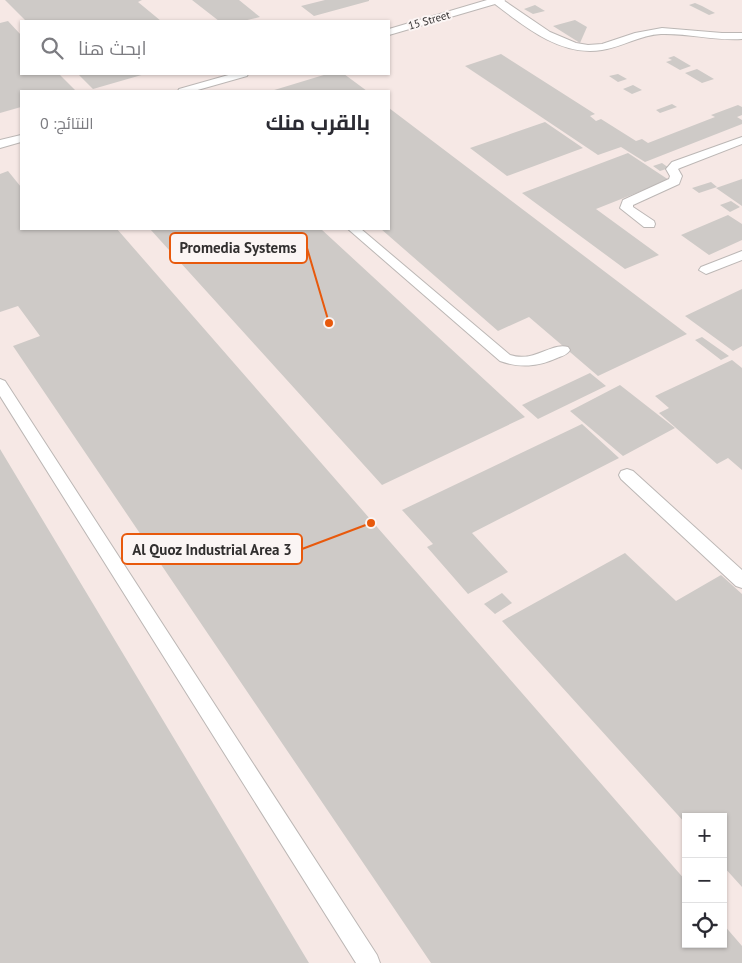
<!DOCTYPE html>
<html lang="ar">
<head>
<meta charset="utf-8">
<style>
  body { margin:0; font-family:"PT Sans",Cairo,sans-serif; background:#f7f7f7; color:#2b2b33; direction:rtl }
  .controls { position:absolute; right:15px; bottom:15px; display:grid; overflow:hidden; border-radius:0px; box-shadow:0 1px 4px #0004 }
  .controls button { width:45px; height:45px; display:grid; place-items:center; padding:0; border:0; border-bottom:1px solid #e1e1e2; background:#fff; color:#2b2b33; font:25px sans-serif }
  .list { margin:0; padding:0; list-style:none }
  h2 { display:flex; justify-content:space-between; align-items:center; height:65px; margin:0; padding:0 20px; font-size:21px }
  h2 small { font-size:16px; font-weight:400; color:#7c7c81 }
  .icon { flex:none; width:28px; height:28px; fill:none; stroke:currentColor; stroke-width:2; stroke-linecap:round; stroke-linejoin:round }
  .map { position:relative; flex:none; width:742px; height:963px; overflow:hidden; direction:ltr }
  .search { position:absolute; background:#fff; box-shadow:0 1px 4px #0004; left:20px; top:20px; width:370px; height:55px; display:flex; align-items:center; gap:12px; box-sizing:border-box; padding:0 18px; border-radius:0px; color:#7c7c81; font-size:19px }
  .panel { position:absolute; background:#fff; box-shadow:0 1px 4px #0004; left:20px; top:90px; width:370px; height:140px; border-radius:0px; direction:rtl }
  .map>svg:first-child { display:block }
</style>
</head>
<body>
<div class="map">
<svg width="742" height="963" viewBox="0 0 742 963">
  <rect width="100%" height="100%" fill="#fbf5f4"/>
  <path fill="#f6e8e5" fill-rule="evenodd" d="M0,0H742V963H0ZM21,21H389V74H21ZM21,91H389V229H21ZM686,817H723V944H686Z"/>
  <path fill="#cecac7" d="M5,0H142L138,2L161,21H26Z
    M192,0H239L260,17L243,21H219Z
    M325,0H369V1L314,16L301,6Z
    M695,3L702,6L715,13L709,15L689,5Z
    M535,5L545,11L533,14L524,9Z
    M575,20L587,27L580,43L553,26Z
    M8,21L21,35V74H59L76,91H21V107L0,113V23Z
    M501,54L595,114L590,116L596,121L601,119L636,141L642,139L648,143L715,117L711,115L738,105L742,107V115L737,117L742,120V124L645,162L621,147L598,155L465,66Z
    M674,56L691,66L680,70L666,62L672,60L668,58Z
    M697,69L714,79L702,83L685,73Z
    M78,74H145L93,89Z
    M327,74H344L367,91H271Z
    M618,74L627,79L618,82L609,76Z
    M633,85L642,90L632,94L623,89Z
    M672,104L677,107L660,113L656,110Z
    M389,108L687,334L598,376L529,317L498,331L381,229H389Z
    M545,122L583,148L507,176L470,148Z
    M628,153L669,180L596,209L659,255L625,269L522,193Z
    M662,163L669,168L660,171L653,166Z
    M8,171L21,187V229H117L686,881V944H723V924L742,946V963H431L13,346L40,336L18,306L0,312V174Z
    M742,179V206L716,188Z
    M711,182L717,187L699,193L692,188Z
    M731,201L740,207L730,212L720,205Z
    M728,215L742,224V240L709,255L681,235Z
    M150,229H321L525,417L382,485Z
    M742,289V346L733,351L685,316Z
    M702,337L729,356L721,360L695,340Z
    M732,360L742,368V470L728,458L717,464L659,413L669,408L655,396Z
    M590,373L606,386L538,419L522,405Z
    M620,385L675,428L623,456L570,411Z
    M582,424L619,458L472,533L508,572L468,594L427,547L433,544L402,510Z
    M0,449L309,963H0Z
    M625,553L676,601L721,575L742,594V887L723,866V817H686V824L502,621Z
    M502,593L512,603L495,614L484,604Z"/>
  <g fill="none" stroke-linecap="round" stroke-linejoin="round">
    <g stroke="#bcb7b5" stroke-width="2">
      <path id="lane" d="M487,0H503L550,32L576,43L588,45L602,44L635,33L662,28L722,33H742V39C715,41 688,33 661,34C640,35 622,47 602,50C562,57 525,27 495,4L389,35V29Z
        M232,74H248L247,76L194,91H178L179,89Z
        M21,135V142L0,148V140Z
        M742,137V144L680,168L678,169L682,176L679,184L633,205V207L654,221L655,224L654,227H644L620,208L623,200L669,179L670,176L666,169L672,162Z
        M348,229H361L510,355C535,363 551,342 568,347L570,350C567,355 562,356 557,358C537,367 520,368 500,361Z
        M742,251V260L706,274L699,270L701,267Z
        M0,379L5,381L377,955L380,963H356L0,396Z
        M627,469L633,471L742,570V588L736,586L621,479L619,475L621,471Z"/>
    </g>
    <g stroke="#bcb7b5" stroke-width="1">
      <path id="secondary" d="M488,0H505L503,4H490Z"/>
    </g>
    <use href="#lane" fill="#fff" fill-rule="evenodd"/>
    <use href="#secondary" fill="#fff" fill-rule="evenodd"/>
  </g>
  <g text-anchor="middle" stroke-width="4" stroke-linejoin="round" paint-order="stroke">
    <g font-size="11" fill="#312f2f" stroke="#fbf5f4">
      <text transform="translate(429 20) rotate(-16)" y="4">15 Street</text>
    </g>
  </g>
  <path fill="none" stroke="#e8590c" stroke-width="2" d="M329 323L307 248M371 523L302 549"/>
  <g fill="#e8590c" stroke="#fbf5f4" stroke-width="2">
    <circle cx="329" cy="323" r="5"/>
    <circle cx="371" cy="523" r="5"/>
  </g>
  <g fill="#fbf5f4" stroke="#e8590c" stroke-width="2">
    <rect x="170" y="233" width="137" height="30" rx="5"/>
    <rect x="122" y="534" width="180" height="30" rx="5"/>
  </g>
  <g font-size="15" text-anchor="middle" font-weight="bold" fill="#312f2f">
    <text x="238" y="253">Promedia Systems</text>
    <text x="212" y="555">Al Quoz Industrial Area 3</text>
  </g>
</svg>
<div class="controls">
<button>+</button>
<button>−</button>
<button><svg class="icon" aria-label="locate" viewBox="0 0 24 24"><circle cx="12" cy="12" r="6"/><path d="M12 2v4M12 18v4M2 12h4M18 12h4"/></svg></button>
</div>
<div class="search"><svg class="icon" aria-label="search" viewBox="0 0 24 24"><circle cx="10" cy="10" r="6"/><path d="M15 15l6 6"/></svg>ابحث هنا</div>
<section class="panel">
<h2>بالقرب منك<small>النتائج: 0</small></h2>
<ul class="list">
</ul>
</section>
</div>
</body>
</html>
